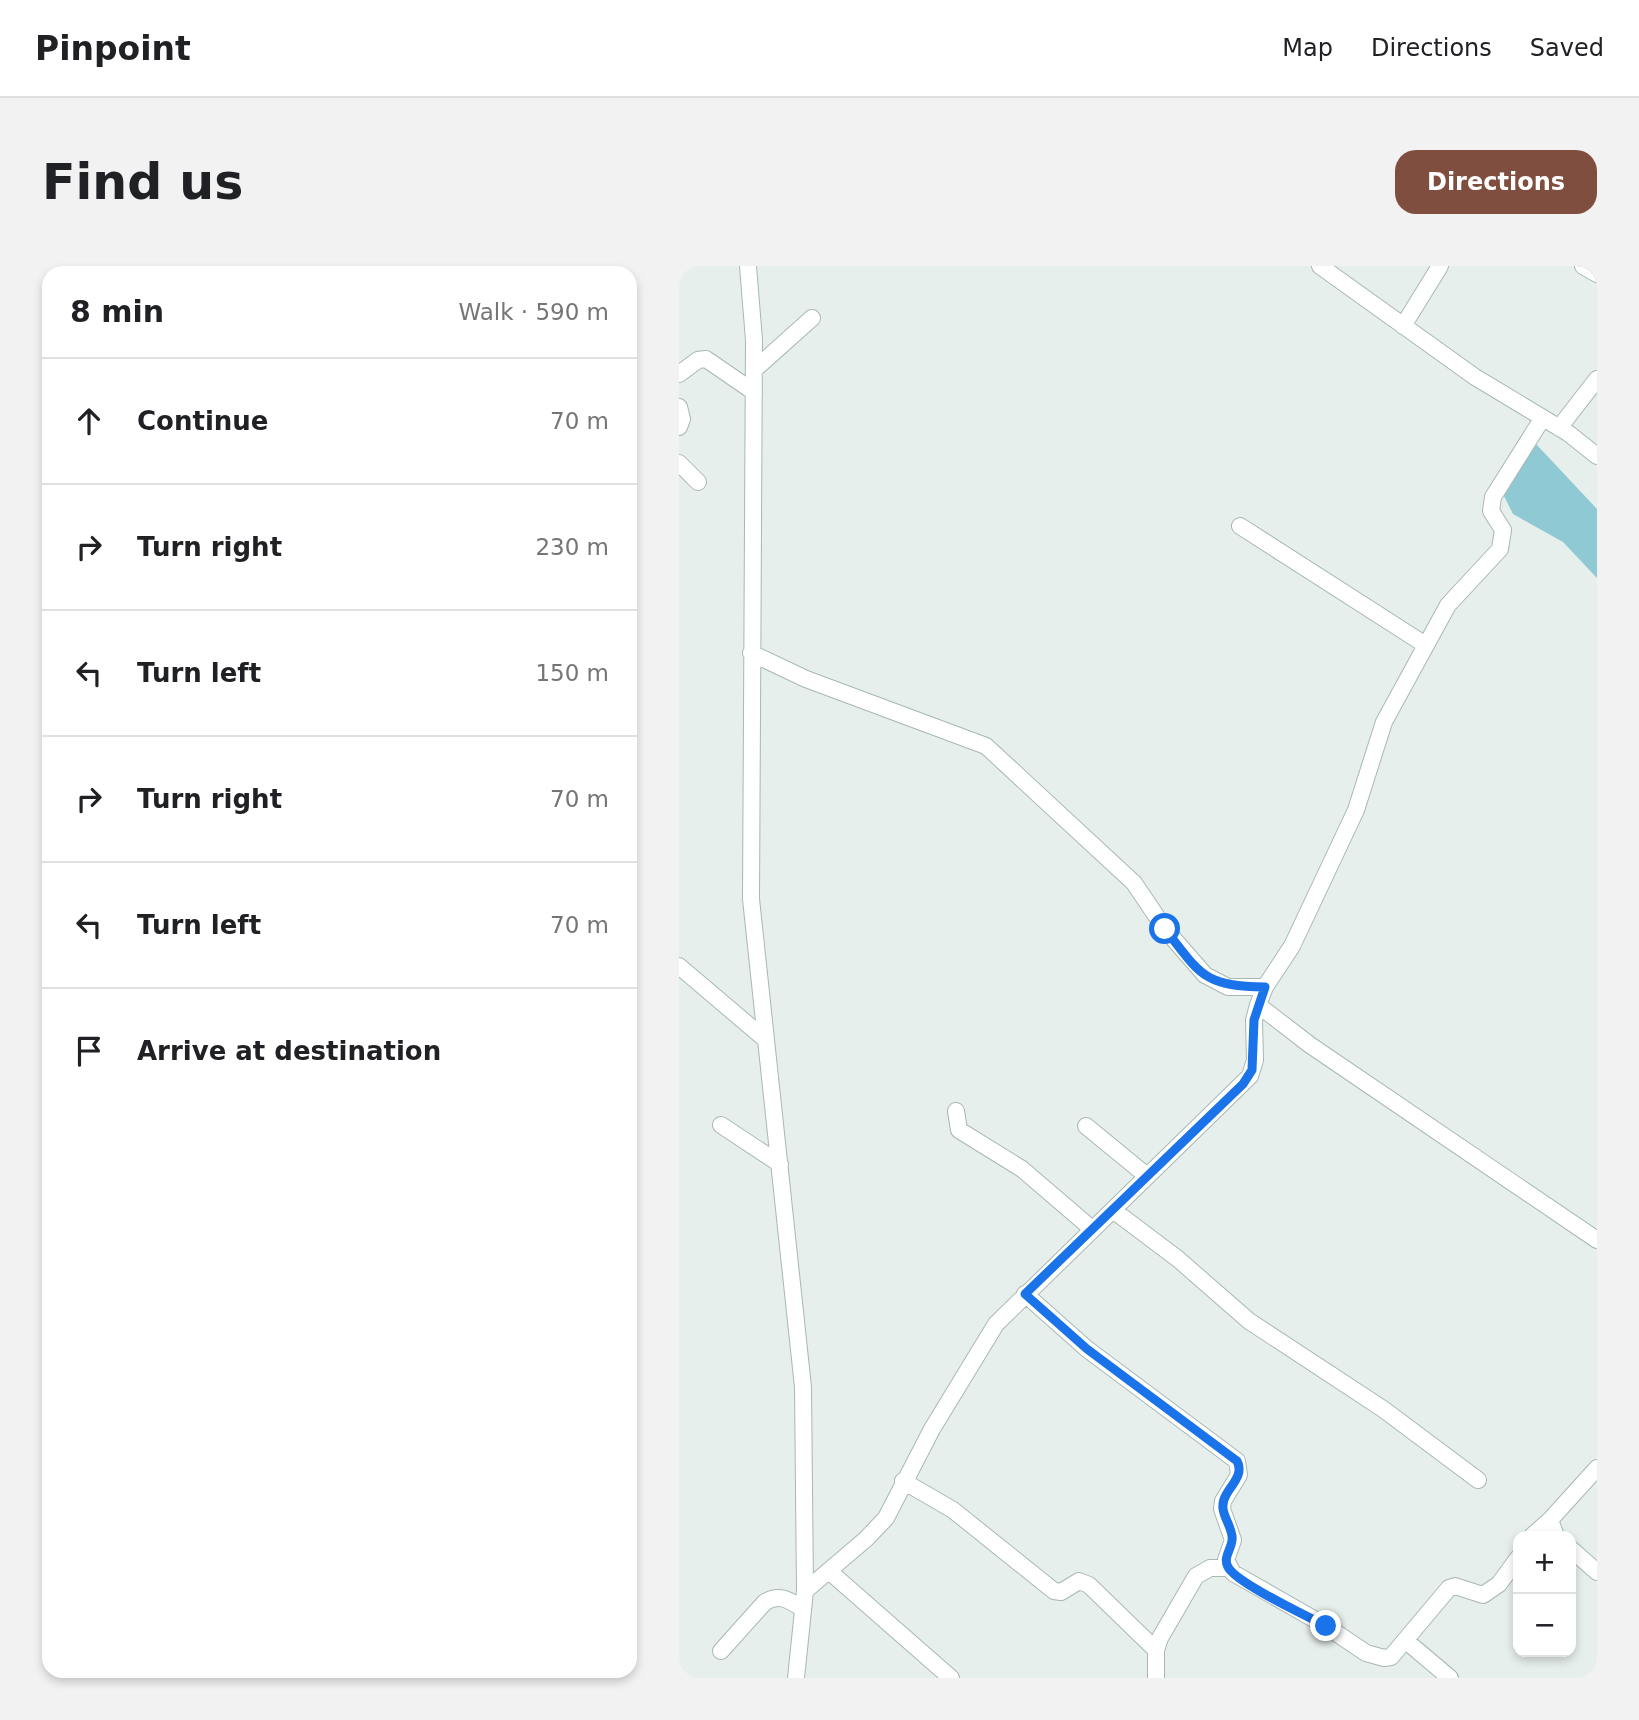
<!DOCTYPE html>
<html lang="en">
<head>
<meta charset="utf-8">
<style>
  body { margin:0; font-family:"DejaVu Sans",sans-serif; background:#f2f2f2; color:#202124 }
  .controls { position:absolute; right:21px; bottom:21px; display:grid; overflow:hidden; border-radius:14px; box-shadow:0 4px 10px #0003 }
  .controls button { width:63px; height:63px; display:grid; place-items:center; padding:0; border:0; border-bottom:2px solid #e0e0e0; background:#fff; color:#202124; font:35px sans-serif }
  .stop { position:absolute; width:21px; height:21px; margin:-16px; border:5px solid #1a73e8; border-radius:50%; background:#fff }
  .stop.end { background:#1a73e8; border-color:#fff; box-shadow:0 2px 7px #0008 }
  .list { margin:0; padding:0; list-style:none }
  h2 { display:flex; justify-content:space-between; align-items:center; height:91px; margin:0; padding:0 28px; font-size:30px }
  h2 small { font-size:23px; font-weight:400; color:#757577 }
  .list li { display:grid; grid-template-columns:46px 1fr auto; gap:21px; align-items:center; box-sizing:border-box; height:126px; padding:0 28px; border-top:2px solid #e0e0e0 }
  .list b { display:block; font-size:26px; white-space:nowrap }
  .list em { font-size:23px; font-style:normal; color:#757577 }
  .icon { flex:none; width:38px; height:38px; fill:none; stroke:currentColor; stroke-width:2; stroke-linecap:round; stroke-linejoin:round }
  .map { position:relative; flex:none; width:918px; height:1412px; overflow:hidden; border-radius:21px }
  header { display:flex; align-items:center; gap:42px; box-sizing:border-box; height:98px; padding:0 35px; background:#fff; border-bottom:2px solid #e0e0e0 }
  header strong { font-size:33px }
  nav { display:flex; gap:38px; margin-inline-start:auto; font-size:24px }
  .intro { display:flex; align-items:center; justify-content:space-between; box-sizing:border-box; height:168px; padding:0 42px }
  h1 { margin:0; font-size:49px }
  .button { padding:18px 32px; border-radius:21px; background:#7f4e3f; color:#fff; font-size:24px; font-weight:700 }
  main { display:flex; gap:42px; padding:0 42px }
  aside { flex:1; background:#fff; border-radius:21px; box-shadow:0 4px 10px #0003 }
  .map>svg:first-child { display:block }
</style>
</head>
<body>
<header>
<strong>Pinpoint</strong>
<nav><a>Map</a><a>Directions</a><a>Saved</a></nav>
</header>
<div class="intro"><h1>Find us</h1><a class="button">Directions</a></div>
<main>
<aside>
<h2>8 min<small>Walk · 590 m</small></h2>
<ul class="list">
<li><svg class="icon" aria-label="ahead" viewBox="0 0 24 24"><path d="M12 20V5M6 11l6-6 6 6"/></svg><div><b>Continue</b></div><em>70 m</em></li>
<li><svg class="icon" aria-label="right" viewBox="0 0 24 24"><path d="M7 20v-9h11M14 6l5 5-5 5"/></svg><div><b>Turn right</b></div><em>230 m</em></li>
<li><svg class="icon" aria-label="left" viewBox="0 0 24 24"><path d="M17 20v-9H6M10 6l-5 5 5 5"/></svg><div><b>Turn left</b></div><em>150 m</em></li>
<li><svg class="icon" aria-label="right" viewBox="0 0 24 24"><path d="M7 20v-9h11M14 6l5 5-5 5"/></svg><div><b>Turn right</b></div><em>70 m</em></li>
<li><svg class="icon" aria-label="left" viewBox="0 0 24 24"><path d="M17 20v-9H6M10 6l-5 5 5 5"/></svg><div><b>Turn left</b></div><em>70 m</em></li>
<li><svg class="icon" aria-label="arrive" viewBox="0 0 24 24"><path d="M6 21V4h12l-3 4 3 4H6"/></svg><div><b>Arrive at destination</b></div></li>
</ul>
</aside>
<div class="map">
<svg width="918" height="1412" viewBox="0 0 918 1412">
  <rect width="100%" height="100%" fill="#e6efeb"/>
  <path fill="#8ec9d4" d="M857,178L918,243V312L884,276L834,248L825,230Z"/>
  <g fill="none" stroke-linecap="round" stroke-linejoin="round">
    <g stroke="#a8b8b2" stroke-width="18">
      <path id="minor" d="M69,0L75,74L72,633L124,1121L126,1325L117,1412
        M641,0L796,111L889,167L918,190
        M904,0L918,8
        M724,60L761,0
        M75,104L133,52
        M0,108L19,94L27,93L75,126
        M0,141L3,153L0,161
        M880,162L918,113
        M0,197L19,216
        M561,260L745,378
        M72,387L127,413L307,480L455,617L486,663L526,709L549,721H586
        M0,700L87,774
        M579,739L631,779L918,974
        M277,845L280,864L343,903L413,963
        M42,859L101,898
        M407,860L468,910
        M434,944L499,993L570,1055L704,1143L799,1214
        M346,1028L408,1083L558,1195L560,1209L544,1235L543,1243L554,1274L547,1294L554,1307L647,1360L687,1387L705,1392L712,1391L770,1322L776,1320L804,1329L820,1318L839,1292
        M224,1215L274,1244L375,1325L382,1326L400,1315L410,1319L477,1384
        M853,1270L871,1254
        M877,1270L871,1254L918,1202
        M892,1283L918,1306
        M151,1306L272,1412
        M126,1325L187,1273L207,1252L253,1163L317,1058L571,810L576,794L575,754L579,739L586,721L613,680L677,544L705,456L769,339L821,283L824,264L812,245L814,231L863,153
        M726,1374L771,1412
        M42,1385L86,1336C102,1327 111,1335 124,1343
        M477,1412V1384L481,1372L517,1310L531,1302H549"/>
    </g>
    <use href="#minor" stroke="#fff" stroke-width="16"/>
  </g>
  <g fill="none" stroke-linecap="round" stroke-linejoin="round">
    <path stroke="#1a73e8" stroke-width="9" d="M486,663C522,709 524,720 586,721L575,754L573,804L564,818L346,1028L408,1083L558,1195C565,1208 553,1218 547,1229C538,1245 551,1255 553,1270C555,1281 543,1290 549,1301C557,1317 628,1350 647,1360"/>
  </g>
</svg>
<div class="controls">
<button>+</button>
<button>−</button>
</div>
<div class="stop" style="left:486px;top:663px"></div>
<div class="stop end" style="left:647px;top:1360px"></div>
</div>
</main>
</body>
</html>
